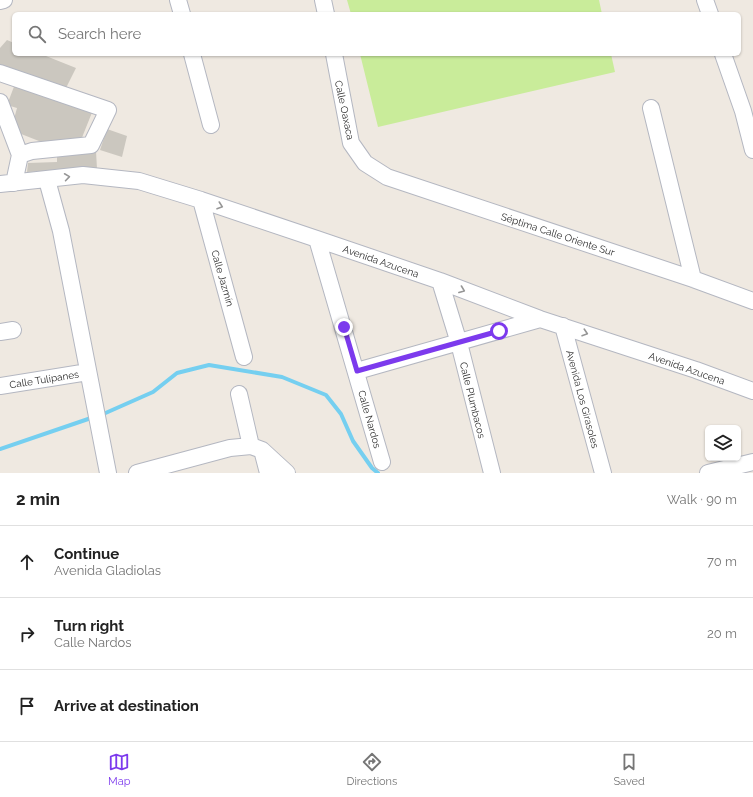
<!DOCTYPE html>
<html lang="en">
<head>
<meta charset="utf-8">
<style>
  body { margin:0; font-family:Raleway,sans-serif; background:#f2f2f2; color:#222 }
  .controls { position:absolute; right:12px; bottom:12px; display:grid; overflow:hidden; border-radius:6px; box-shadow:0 1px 3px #0004 }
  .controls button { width:36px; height:36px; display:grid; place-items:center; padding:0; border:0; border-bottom:1px solid #e0e0e0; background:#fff; color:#222; font:20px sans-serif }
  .stop { position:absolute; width:12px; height:12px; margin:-9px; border:3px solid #7c3aed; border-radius:50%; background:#fff }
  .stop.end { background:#7c3aed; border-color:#fff; box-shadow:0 1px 4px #0008 }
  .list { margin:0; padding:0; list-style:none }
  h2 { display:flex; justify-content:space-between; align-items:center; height:52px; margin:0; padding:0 16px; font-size:17px }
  h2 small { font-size:13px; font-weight:400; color:#767676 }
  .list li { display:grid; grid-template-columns:26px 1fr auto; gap:12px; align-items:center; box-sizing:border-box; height:72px; padding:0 16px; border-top:1px solid #e0e0e0 }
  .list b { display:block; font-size:15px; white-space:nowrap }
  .list p { margin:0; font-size:13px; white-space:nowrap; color:#767676 }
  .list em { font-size:13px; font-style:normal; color:#767676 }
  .icon { flex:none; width:22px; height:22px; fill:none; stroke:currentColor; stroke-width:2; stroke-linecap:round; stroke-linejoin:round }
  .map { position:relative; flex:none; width:753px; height:473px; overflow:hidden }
  .search { position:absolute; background:#fff; box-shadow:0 1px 3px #0004; left:12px; right:12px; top:12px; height:44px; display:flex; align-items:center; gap:10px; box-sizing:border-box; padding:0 14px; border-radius:6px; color:#767676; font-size:15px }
  .sheet { height:268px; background:#fff }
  nav { display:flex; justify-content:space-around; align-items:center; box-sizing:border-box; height:56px; border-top:1px solid #e0e0e0; background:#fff; font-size:11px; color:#767676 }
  nav a { display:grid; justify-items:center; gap:2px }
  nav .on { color:#7c3aed }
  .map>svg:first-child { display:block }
</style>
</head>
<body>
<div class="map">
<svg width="753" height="473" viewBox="0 0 753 473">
  <rect width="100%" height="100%" fill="#efe9e1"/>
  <path fill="#c9ec9a" d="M347,0H599L602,14H351Z
    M360,54H611L615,72L378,127Z"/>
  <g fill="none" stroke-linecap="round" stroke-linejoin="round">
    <path stroke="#75cff0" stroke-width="4" d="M101,415L153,392L177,373L209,365L282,377L326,395L341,414L353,441L372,468L378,473
      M0,449L94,417"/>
  </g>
  <path fill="#cbc7bf" d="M7,40L14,43V54H41L76,68L65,90L0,66V48Z
    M15,84L93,110L81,140L44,143L11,130L17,108L7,105Z
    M107,129L127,136L122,157L100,150Z
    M96,151L97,169L27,172L28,163L57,162V155Z"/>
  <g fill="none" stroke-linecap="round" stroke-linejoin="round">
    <g stroke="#b4b7c1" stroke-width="18">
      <path id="minor" d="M178,0L182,14
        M323,0L326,14
        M705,0L710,14
        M0,1L4,0
        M192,54L211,125
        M334,54L351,143L365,163L387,177L693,279L753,301
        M723,54L743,111L753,150
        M0,73L108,110L91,145L32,151L20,155
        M0,102L20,155L14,183
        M651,108L693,279
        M47,180L61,231L108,473
        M0,184L83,175L139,181L201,200L317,239L440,281L540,319L696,370L753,391
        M201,200L244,357
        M317,239L382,462
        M440,281L459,343L492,473
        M563,326L603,473
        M0,332L13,330
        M357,371L540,319
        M0,386L88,372
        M239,394L251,446
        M262,450L268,473
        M137,473L230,448L251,446L262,450L287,473
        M708,473L753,462"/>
    </g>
    <use href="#minor" stroke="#fff" stroke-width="16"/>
  </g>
  <defs><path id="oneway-chevron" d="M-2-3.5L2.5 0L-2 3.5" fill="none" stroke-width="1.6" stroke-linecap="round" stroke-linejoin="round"/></defs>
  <g stroke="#969696">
    <use href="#oneway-chevron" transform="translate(67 177) rotate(-8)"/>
    <use href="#oneway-chevron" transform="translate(220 206) rotate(19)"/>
    <use href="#oneway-chevron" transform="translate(462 290) rotate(21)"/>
    <use href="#oneway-chevron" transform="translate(585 333) rotate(18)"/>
  </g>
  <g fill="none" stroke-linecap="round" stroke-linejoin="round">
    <path stroke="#7c3aed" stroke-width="5" d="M344,327L357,371L499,331"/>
  </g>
  <g text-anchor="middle" stroke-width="3" stroke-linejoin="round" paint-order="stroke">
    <g font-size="10" fill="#2e2e2e" stroke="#fff">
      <text transform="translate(345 110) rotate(78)" y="4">Calle Oaxaca</text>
      <text transform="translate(558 234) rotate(18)" y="4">Séptima Calle Oriente Sur</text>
      <text transform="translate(381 261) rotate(19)" y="4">Avenida Azucena</text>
      <text transform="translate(223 278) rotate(74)" y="4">Calle Jazmín</text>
      <text transform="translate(687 368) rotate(19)" y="4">Avenida Azucena</text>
      <text transform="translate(44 379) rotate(-9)" y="4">Calle Tulipanes</text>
      <text transform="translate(583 399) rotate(75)" y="4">Avenida Los Girasoles</text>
      <text transform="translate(473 400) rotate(76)" y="4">Calle Plumbacos</text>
      <text transform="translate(370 419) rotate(74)" y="4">Calle Nardos</text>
    </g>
  </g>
</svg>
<div class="controls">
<button><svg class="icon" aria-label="layers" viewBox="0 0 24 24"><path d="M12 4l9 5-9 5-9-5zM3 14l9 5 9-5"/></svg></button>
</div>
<div class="stop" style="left:499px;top:331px"></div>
<div class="stop end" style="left:344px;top:327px"></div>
<div class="search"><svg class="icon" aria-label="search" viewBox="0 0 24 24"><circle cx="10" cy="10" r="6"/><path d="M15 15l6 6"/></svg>Search here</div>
</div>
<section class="sheet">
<h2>2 min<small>Walk · 90 m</small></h2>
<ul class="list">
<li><svg class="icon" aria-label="ahead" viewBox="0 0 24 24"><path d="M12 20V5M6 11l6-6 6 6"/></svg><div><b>Continue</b><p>Avenida Gladiolas</p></div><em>70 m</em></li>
<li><svg class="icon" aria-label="right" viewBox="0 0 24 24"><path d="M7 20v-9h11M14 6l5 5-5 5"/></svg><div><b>Turn right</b><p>Calle Nardos</p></div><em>20 m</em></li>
<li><svg class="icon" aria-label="arrive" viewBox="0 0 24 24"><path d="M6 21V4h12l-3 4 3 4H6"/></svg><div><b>Arrive at destination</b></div></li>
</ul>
</section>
<nav>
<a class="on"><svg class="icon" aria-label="map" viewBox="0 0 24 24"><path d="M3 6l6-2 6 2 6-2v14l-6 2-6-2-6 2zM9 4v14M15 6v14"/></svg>Map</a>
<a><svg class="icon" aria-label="directions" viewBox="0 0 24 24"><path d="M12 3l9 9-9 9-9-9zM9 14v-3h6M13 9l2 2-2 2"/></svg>Directions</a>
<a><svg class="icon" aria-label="saved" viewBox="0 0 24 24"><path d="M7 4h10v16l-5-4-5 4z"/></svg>Saved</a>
</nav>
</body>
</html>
